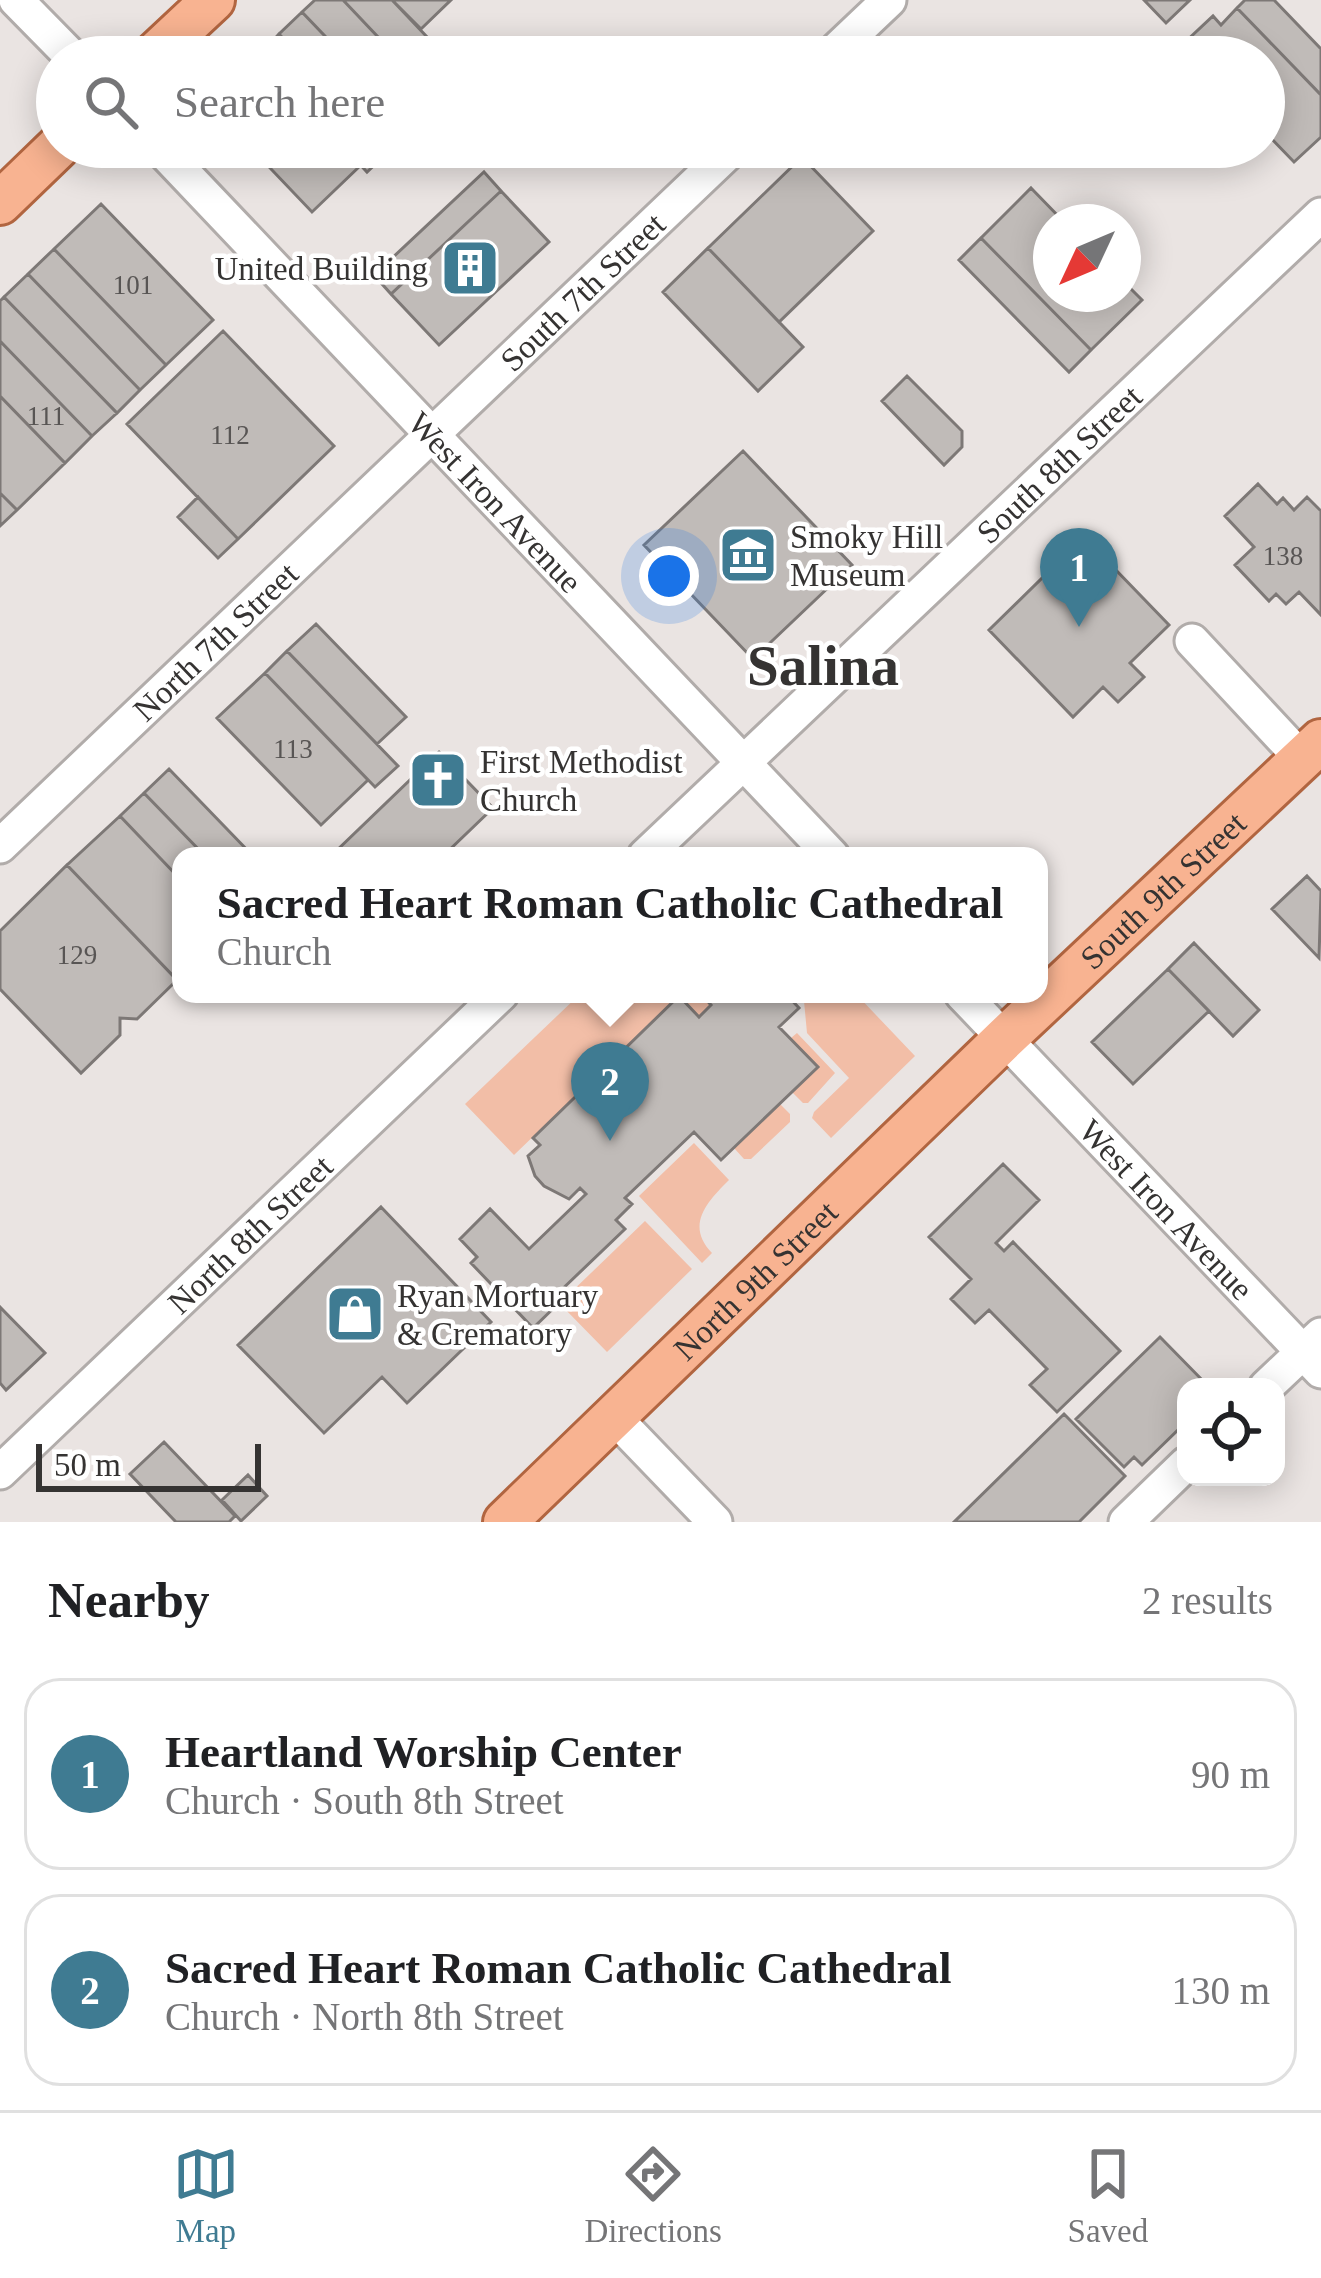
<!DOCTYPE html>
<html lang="en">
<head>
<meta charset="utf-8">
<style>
  body { margin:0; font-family:Georgia,serif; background:#f6f6f6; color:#202124 }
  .controls { position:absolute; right:36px; bottom:36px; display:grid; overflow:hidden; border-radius:24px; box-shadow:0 6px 30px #0003 }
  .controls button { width:108px; height:108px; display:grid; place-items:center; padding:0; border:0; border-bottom:3px solid #e0e0e0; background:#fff; color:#202124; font:60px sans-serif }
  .compass { position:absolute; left:1033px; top:204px; width:108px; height:108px; border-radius:50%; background:#fff; box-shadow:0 6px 30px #0003; rotate:226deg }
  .scale { position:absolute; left:36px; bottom:30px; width:225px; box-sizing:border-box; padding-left:12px; border:6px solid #353332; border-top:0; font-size:33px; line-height:42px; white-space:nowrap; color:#353332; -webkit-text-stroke:9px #fff; paint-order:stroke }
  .you { position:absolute; left:669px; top:576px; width:42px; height:42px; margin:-30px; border:9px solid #fff; border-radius:50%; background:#1a73e8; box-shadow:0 0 0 18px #1a73e833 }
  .badge { display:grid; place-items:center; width:78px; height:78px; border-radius:50%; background:#3f7b92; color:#fff; font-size:39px; font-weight:700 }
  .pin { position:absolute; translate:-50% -99px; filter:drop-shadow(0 3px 6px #0008) }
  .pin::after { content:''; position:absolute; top:63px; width:42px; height:36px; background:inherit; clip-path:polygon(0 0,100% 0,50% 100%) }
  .popup { position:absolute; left:172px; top:847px; width:876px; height:156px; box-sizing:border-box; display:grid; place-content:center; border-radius:24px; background:#fff; filter:drop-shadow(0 3px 9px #0005); font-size:39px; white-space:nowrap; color:#757577 }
  .popup b { font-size:45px; color:#202124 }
  .popup::after { content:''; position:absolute; left:50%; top:100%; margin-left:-24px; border:24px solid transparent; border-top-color:#fff }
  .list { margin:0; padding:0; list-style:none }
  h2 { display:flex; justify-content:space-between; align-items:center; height:156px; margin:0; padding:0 48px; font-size:51px }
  h2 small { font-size:39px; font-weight:400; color:#757577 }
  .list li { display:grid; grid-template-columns:78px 1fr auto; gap:36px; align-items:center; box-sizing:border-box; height:192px; margin:0 24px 24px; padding:0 24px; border:3px solid #e0e0e0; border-radius:36px }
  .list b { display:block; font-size:45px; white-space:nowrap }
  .list p { margin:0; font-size:39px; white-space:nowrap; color:#757577 }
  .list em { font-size:39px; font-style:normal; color:#757577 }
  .icon { flex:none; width:66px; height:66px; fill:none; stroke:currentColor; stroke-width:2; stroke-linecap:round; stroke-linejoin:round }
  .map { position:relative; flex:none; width:1321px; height:1522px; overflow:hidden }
  .search { position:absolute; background:#fff; box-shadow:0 6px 30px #0003; left:36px; right:36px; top:36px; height:132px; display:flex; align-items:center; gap:30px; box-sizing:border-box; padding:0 42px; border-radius:66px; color:#757577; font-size:45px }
  .sheet { height:588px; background:#fff }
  nav { display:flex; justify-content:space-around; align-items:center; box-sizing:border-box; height:168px; border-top:3px solid #e0e0e0; background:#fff; font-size:33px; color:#757577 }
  nav a { display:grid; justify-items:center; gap:6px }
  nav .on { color:#3f7b92 }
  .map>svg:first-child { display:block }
</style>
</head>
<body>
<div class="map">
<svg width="1321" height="1522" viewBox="0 0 1321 1522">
  <rect width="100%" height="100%" fill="#eae4e2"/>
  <path fill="#f2bea7" d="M580,994H610L632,1001L649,994H701L711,1005L699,1017L679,996L514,1155L465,1104Z
    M811,994H856L915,1056L831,1138L812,1118L814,1112L849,1078L807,1033L804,1001Z
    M797,1033L835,1073L808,1103H803L792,1092L818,1067L791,1038Z
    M780,1104L790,1114V1122L751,1159H744L734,1148Z
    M694,1143L729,1180C707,1202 685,1225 712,1253L702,1263L639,1196Z
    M645,1221L692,1269L607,1352L562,1306L564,1299Z"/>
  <path fill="#c0bbb8" stroke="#7d7876" stroke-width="3" d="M315,0H343L397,57H345L302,12Z
    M343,0H392L446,57H397Z
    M392,0H451L421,29Z
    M1144,0H1190L1166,23Z
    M1245,0H1274L1321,49V95L1237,8Z
    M1237,8L1321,95V137L1294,162L1264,131V57H1194L1182,45L1213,16L1221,25Z
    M302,12L345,57H301L279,34Z
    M279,34L301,57H258Z
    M250,147H344L361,165L312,212Z
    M344,147H386L390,150L367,172Z
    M802,157L873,231L779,322L708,248Z
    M484,172L501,191L391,294L374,275Z
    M1031,188L1064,222H1051V294H1123V281L1142,300L1091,350L981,238Z
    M501,191L549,242L439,345L391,294Z
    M101,204L213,320L166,365L54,249Z
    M981,238L1091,350L1069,372L959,260Z
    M708,248L803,347L758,391L663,292Z
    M54,249L166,365L140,390L28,274Z
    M28,274L140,390L117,413L4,297Z
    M4,297L117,413L92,436L0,341V301Z
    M223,331L334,446L238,539L127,424Z
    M0,341L92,436L65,463L0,396Z
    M907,376L962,431V447L944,465L882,401Z
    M0,396L65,463L17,510L0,493Z
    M743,451L852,565L753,659L644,545Z
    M1258,484L1277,504L1283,498L1294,510L1307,497L1321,511V615L1299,592L1286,604L1276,594L1269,601L1235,565L1254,547L1225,516Z
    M0,493L17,510L0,526Z
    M198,497L238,539L218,558L178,517Z
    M1084,537L1169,625L1130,663L1144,677L1118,702L1103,687L1073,717L989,630Z
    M316,624L406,717L377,744L287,651Z
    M287,651L398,766L375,787L265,673Z
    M265,673L368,780L321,825L217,718Z
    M439,752L493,808L443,856H331Z
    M169,769L253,856H205L144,793Z
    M144,793L205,856H181V880L120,816Z
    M120,816L181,880V976L177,980L67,865Z
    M67,865L177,980L137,1019L120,1018V1035L81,1073L0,989V931Z
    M1307,876L1321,891L1319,958L1272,909Z
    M1194,943L1259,1010L1233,1036L1168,969Z
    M1168,969L1209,1011L1133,1084L1092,1042Z
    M295,994H344L337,1001L300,999Z
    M701,994H786L799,1008L779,1027L818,1067L721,1160L694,1132L625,1198L632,1204L616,1220L625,1229L555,1296L560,1302L533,1328L471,1263L477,1257L460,1239L490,1209L529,1249L586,1194L580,1188L569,1199L544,1186L535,1176L528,1156L540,1145L533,1138L679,996L699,1017L711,1005Z
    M1003,1164L1039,1200L996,1243L1004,1251L1013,1242L1120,1351L1057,1412L1030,1385L1047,1369L989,1310L975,1323L951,1299L971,1279L929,1237Z
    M381,1207L491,1322L407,1403L382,1377L324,1433L238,1345Z
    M0,1307L45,1353L6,1390L0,1383Z
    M1160,1337L1209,1387H1186V1422L1142,1465L1134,1457L1124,1467L1076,1419Z
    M1064,1414L1125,1476L1079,1522H954Z
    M164,1442L235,1516L229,1522H176L130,1474Z
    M248,1475L267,1496L241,1521L222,1500Z"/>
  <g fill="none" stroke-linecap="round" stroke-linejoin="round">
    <g stroke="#b1acaa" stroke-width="39">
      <g id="minor">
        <path d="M16,0L72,57"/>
        <path d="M829,57L889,0"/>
        <path id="s1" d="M159,147L832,856"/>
        <path d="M1192,641L1302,759"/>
        <path id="s2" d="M0,846L734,147"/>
        <path id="s3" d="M645,856L1321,215"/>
        <path id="s4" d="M962,994L1321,1371"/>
        <path d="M1266,1387L1321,1335"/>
        <path d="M614,1417L715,1522"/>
        <path id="s5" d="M0,1472L501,994"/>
        <path d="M1126,1522L1186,1464"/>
      </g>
    </g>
    <g stroke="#b16540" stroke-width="48">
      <g id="major">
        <path d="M152,57L213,0"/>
        <path d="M0,203L58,147"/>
        <path id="s6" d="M505,1522L1004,1039L1321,741"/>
      </g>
    </g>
    <use href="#minor" stroke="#fff" stroke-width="33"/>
    <use href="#major" stroke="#f8b391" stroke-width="42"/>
  </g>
  <defs>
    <g id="building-square" transform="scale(3)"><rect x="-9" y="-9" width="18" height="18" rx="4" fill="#3f7b92" stroke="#fff"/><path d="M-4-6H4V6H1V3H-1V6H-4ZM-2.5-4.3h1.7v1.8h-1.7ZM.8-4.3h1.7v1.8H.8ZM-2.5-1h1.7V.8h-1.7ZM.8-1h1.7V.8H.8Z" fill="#fff"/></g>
    <g id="museum-square" transform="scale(3)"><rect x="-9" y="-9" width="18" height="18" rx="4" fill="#3f7b92" stroke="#fff"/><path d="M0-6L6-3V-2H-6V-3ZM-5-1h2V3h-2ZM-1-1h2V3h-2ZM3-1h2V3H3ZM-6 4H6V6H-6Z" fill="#fff"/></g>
    <g id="church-square" transform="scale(3)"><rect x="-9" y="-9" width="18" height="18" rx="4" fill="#3f7b92" stroke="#fff"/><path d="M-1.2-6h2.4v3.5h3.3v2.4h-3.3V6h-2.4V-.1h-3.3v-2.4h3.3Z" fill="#fff"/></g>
    <g id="shop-square" transform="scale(3)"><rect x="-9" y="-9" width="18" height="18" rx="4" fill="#3f7b92" stroke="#fff"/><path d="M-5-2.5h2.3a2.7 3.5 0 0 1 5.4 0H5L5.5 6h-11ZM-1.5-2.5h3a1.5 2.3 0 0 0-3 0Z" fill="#fff"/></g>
  </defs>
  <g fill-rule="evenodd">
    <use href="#building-square" x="470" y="268"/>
    <use href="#museum-square" x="748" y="555"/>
    <use href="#church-square" x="438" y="780"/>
    <use href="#shop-square" x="355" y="1314"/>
  </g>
  <g text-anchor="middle" stroke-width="9" stroke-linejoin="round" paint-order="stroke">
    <g font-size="27" fill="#585554">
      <text x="133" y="294">101</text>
      <text x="46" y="425">111</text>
      <text x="230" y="444">112</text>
      <text x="1283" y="565">138</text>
      <text x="293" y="758">113</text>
      <text x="77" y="964">129</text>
    </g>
    <g font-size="33" fill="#353332" stroke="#fff" text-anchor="start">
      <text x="428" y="280" text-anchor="end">United Building</text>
      <text x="790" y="548">Smoky Hill<tspan x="790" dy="38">Museum</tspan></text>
      <text x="480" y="773">First Methodist<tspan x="480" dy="38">Church</tspan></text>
      <text x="397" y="1307">Ryan Mortuary<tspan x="397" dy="38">&amp; Crematory</tspan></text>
    </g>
    <g font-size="33" fill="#353332" stroke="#fff">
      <text dy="12" stroke="none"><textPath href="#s2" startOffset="804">South 7th Street</textPath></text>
      <text dy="12" stroke="none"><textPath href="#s3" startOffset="570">South 8th Street</textPath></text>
      <text dy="12" stroke="none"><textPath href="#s1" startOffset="489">West Iron Avenue</textPath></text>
      <text dy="12" stroke="none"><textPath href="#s2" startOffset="297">North 7th Street</textPath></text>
      <text dy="12" stroke="none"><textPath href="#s6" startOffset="912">South 9th Street</textPath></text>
      <text dy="12" stroke="none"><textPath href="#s4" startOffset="297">West Iron Avenue</textPath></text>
      <text dy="12" stroke="none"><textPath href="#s5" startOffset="345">North 8th Street</textPath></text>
      <text dy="12" stroke="none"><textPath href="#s6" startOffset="348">North 9th Street</textPath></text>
    </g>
    <g font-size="57" font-weight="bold" fill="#353332" stroke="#fff">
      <text x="823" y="685">Salina</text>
    </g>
  </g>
</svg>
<div class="controls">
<button><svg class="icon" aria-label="locate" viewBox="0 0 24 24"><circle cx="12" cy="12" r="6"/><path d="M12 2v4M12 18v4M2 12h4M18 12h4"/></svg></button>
</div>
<svg class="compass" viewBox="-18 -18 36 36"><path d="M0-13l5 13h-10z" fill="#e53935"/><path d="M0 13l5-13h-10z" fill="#757577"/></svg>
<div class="scale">50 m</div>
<div class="you"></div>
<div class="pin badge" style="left:1079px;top:627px">1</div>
<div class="pin badge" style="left:610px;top:1141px">2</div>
<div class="popup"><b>Sacred Heart Roman Catholic Cathedral</b>Church</div>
<div class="search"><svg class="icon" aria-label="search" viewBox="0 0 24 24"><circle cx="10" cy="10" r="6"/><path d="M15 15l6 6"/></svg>Search here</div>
</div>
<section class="sheet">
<h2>Nearby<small>2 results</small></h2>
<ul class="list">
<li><span class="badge">1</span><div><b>Heartland Worship Center</b><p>Church · South 8th Street</p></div><em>90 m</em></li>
<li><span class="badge">2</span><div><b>Sacred Heart Roman Catholic Cathedral</b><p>Church · North 8th Street</p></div><em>130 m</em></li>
</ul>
</section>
<nav>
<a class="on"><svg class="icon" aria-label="map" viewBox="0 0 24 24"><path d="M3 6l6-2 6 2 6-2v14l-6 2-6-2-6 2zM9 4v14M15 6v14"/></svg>Map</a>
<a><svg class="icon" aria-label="directions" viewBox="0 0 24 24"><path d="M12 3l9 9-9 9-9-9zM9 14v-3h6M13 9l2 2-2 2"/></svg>Directions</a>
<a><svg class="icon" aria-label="saved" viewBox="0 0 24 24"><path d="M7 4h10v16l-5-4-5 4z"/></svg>Saved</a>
</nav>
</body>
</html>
